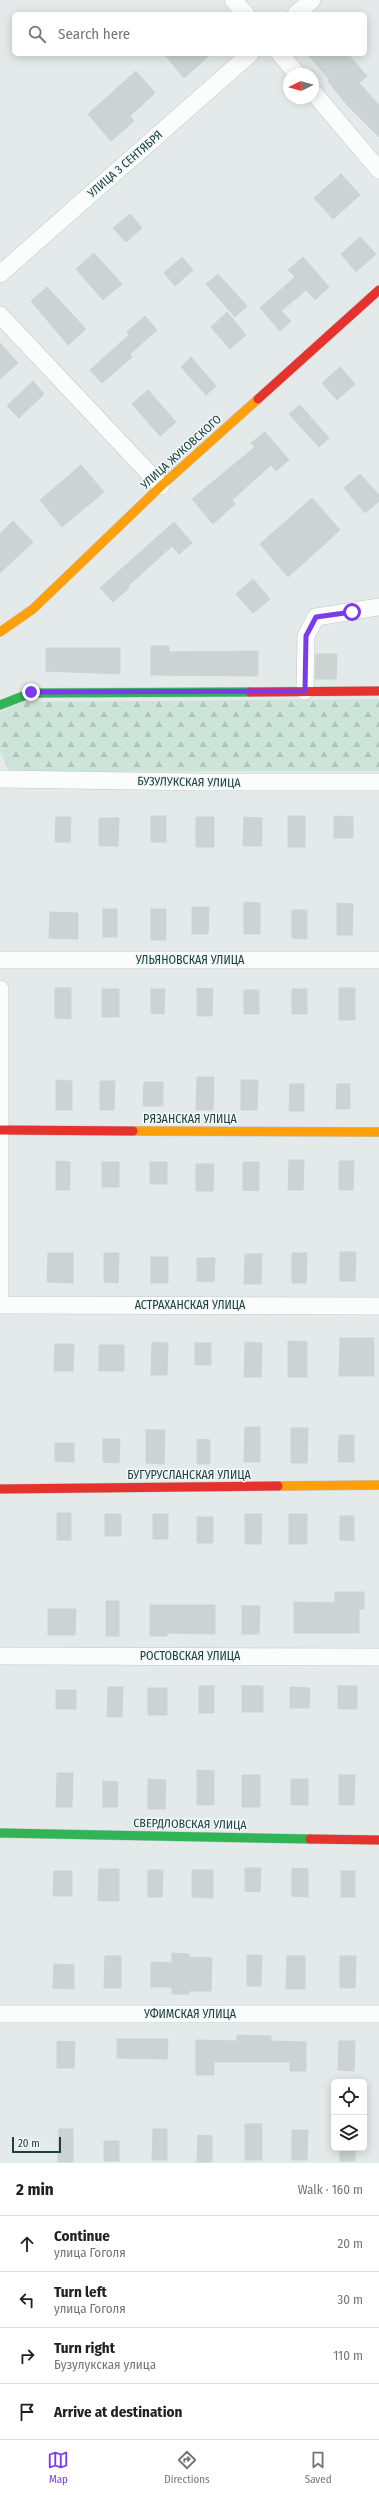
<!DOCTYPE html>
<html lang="en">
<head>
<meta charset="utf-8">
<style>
  body { margin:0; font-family:"Fira Sans Condensed",sans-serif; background:#f2f2f2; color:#202124 }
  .controls { position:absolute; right:12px; bottom:12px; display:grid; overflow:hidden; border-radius:6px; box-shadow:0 2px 10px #0003 }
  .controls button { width:36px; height:36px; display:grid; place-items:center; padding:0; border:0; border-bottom:1px solid #e0e0e0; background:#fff; color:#202124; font:20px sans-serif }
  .compass { position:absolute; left:283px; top:68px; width:36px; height:36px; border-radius:50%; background:#fff; box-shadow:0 2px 10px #0003; rotate:265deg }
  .scale { position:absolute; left:12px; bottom:10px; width:49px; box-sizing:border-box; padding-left:4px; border:2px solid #204040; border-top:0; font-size:11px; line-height:14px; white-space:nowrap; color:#204040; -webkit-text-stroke:3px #f2f9f8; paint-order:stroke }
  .stop { position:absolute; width:12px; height:12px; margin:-9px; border:3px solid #7c3aed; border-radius:50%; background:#fff }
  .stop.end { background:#7c3aed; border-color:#fff; box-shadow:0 1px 4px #0008 }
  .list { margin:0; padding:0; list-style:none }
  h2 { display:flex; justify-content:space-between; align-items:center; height:52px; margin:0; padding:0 16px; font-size:17px }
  h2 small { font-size:13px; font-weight:400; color:#757577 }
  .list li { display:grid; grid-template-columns:26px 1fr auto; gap:12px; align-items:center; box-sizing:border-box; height:56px; padding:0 16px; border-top:1px solid #e0e0e0 }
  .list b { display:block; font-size:15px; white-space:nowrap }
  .list p { margin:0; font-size:13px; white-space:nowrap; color:#757577 }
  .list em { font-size:13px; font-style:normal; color:#757577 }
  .icon { flex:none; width:22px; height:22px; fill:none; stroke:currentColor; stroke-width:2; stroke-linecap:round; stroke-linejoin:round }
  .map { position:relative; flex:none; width:379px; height:2163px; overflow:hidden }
  .search { position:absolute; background:#fff; box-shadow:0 2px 10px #0003; left:12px; right:12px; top:12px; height:44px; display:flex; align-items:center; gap:10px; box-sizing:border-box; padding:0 14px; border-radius:6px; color:#757577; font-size:15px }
  .sheet { height:276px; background:#fff }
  nav { display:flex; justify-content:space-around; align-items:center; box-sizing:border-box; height:56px; border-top:1px solid #e0e0e0; background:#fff; font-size:11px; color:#757577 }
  nav a { display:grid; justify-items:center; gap:2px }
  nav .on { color:#7c3aed }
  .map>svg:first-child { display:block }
</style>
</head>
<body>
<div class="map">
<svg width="379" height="2163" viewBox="0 0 379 2163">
  <defs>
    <pattern id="forest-firs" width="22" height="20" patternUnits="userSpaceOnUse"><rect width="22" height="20" fill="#cce4da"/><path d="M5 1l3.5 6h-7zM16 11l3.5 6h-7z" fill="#afc5bc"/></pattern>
  </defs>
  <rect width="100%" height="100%" fill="#e4eae9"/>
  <path fill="url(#forest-firs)" d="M379,699V771L10,772L0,751V712L22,702Z"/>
  <path fill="#ccd3d2" stroke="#cdd3d2" d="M164,54H211L184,78Z
    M307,54H348L367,76L359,83L379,105V137L348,106L328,81L330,80Z
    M136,71L155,93L130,116L134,121L111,141L88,114Z
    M341,174L360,195L333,219L314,198Z
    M130,214L142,228L126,242L113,228Z
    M360,237L376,254L356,272L341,254Z
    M94,253L122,284L103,300L76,269Z
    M182,257L193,270L175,286L164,273Z
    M303,257L329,287L315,300L306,290L281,311L291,321L280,331L260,308L295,277L288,270Z
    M218,274L247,306L235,317L206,284Z
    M47,287L86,329L68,345L31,301Z
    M227,312L246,335L230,349L211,327Z
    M145,316L157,330L130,354L132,357L102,383L90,370L129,335L127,332Z
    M0,343L18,363L0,379Z
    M191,357L216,386L206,395L181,367Z
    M340,367L355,384L337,400L322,383Z
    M33,381L44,394L19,418L7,406Z
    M148,390L176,422L160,436L132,404Z
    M300,405L329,438L319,447L289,414Z
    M265,432L289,460L276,471L271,465L232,500L235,504L213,524L192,499L255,447L251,443Z
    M81,465L104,492L62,527L40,500Z
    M360,474L379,495V501L365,513L344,488Z
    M312,498L340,530L288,577L260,544Z
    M13,521L33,542L0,573V534Z
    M174,522L192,543L179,554L172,546L128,586L129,588L113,602L100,588Z
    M253,579L270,599L253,613L236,594Z
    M151,646H169V652L258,651V676L151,675Z
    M46,648H120V674L46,671Z
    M316,654H337L336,679H315Z
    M151,816H166V842H151Z
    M288,816H305V847H288Z
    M334,816L353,817V838H334Z
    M56,817H71L70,842H55Z
    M196,817H214V847H196Z
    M244,817L262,818V846H243Z
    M99,818H119L118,846H99Z
    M244,902L260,903V934H244Z
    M337,903L353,904L352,935H337Z
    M192,907H209L208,934H192Z
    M103,909H117V937H103Z
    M151,909H166V940H151Z
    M292,910H307V939L292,938Z
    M50,912L78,913V939L49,938Z
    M55,988H71V1019L55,1018Z
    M197,988L213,989L212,1016H197Z
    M339,988H355V1020H339Z
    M102,989H119V1017H102Z
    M151,989H165L164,1014L151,1013Z
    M292,989H307V1014H292Z
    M244,990H259V1014H244Z
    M197,1077H214L213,1110H196Z
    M56,1080L72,1081V1110H56Z
    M241,1080H258L257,1110H241Z
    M100,1081H115L114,1110H100Z
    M144,1082H163V1106H143Z
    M290,1084H304V1111H289Z
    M337,1084H350V1109H336Z
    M289,1160H304L303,1190H288Z
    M56,1161L70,1162V1190H56Z
    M339,1161H354L353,1190H339Z
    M102,1162H119V1187H102Z
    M150,1162H167V1184H150Z
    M243,1162H259V1191L243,1190Z
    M196,1164H214L213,1191H196Z
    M340,1252H356L355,1281H340Z
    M48,1253H73V1283L47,1282Z
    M104,1253H119L118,1283L104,1282Z
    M292,1253H307L306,1283H292Z
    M245,1254H262L261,1284H244Z
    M151,1257H168V1283H151Z
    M197,1258H215L214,1282L197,1281Z
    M340,1338H374V1376H339Z
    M288,1341L307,1342V1377H288Z
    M152,1342L168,1343L167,1375H151Z
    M245,1342L262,1343L261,1377H244Z
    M195,1343H211V1365H195Z
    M55,1344H74L73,1371H54Z
    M99,1345H124V1371H99Z
    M245,1427H260V1462H244Z
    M291,1428H308L307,1463H291Z
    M146,1430H165L164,1464L146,1463Z
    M339,1435H354V1462H338Z
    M103,1439H120L119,1463L103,1462Z
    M197,1439L210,1440V1464H197Z
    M55,1443H74V1462L55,1461Z
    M57,1513H71V1540H57Z
    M105,1514H121V1536H105Z
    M153,1514H168V1539H153Z
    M245,1514H262L261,1544H245Z
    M289,1514H307V1544H289Z
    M340,1516H354V1541L340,1540Z
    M197,1517H213V1543H197Z
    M335,1592H364V1609H359V1633H294V1602L335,1603Z
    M106,1601H119V1636H106Z
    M150,1605H215V1634L167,1633V1636H150Z
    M242,1606H260L259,1634H242Z
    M48,1609H76L75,1635H48Z
    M199,1686H214V1713H199Z
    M242,1686H263V1712H242Z
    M338,1686H357V1709H338Z
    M108,1687H123L122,1717H107Z
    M290,1687L310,1688L309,1708H290Z
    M148,1688H167V1715H148Z
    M56,1690H76V1709H56Z
    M197,1770L214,1771V1805H197Z
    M57,1773H73L72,1807H56Z
    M242,1775H260V1807H242Z
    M339,1775H355L354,1805H339Z
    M148,1779L166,1780L165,1809H148Z
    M291,1779H308V1805H291Z
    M103,1781L118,1782L117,1807H103Z
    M245,1868H261L260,1892L245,1891Z
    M292,1868L308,1869V1897L292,1896Z
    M99,1869H119V1901H98Z
    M148,1870H163L162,1897H148Z
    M192,1870H213V1898L192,1897Z
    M54,1871H72V1896H53Z
    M341,1871H355V1897H341Z
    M172,1953L189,1954V1957L212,1958L211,1991H189V1994H172V1987H151V1962L172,1963Z
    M247,1955H262L261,1986H247Z
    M105,1956H121V1988H104Z
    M287,1956H305V1989H286Z
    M340,1956H356L355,1988H340Z
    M54,1964L74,1965V1989L53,1988Z
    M237,2035L271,2036V2041L306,2042V2071H290V2062H214V2075H196V2040L237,2041Z
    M117,2039H168L167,2059L117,2058Z
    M57,2041L75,2042L74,2068H57Z
    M339,2041H355L354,2071L338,2070Z
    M245,2124H262V2160H245Z
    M59,2129H73V2162H58Z
    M153,2129H167V2160H152Z
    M292,2130H308L307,2160H292Z
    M198,2135L212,2136V2162H197Z
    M104,2141H119V2161H104Z
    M340,2148H355V2161H340Z"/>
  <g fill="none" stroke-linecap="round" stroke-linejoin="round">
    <g stroke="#c1c7c6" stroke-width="18">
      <path id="street" d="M233,0L246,14
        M296,14L312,0
        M280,54L297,74
        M313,92L379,170
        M0,274L250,54
        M0,315L161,486
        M305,691L306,636L316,617L379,607
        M0,779L199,782H379
        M0,960H379
        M0,989V1294
        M0,1305L379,1306
        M0,1656L379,1657
        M0,2014H379"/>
    </g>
    <g stroke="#c0c8c7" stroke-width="10">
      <path id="fast" d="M0,705L31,693L250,692
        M0,1833L310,1839"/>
    </g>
    <g stroke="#c0c8c7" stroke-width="10">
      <path id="slow" d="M0,632L33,609L161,486L258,399
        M133,1131L379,1132
        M278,1486L379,1485"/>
    </g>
    <g stroke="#c0c8c7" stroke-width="10">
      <path id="jam" d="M258,399L379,290
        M250,692L379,691
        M0,1130L133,1131
        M0,1489L278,1486
        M310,1839L379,1840"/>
    </g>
    <use href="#street" stroke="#fbfcfc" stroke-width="17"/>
    <use href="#fast" stroke="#30b455" stroke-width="9"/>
    <use href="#slow" stroke="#ff9f0a" stroke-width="9"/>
    <use href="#jam" stroke="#e5322d" stroke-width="9"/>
  </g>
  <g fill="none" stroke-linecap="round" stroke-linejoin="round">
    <path stroke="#7c3aed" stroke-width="5" d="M31,692L305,691L306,636L316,617L352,612"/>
  </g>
  <g text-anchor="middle" stroke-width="3" stroke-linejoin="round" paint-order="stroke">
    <g font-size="12" fill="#204040" stroke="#f2f9f8">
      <text transform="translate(125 164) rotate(-41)" y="4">УЛИЦА 3 СЕНТЯБРЯ</text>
      <text transform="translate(181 452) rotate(-42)" y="4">УЛИЦА ЖУКОВСКОГО</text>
      <text transform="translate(189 782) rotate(1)" y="4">БУЗУЛУКСКАЯ УЛИЦА</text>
      <text x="190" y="964">УЛЬЯНОВСКАЯ УЛИЦА</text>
      <text x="190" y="1123">РЯЗАНСКАЯ УЛИЦА</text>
      <text x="190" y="1309">АСТРАХАНСКАЯ УЛИЦА</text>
      <text x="189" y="1479">БУГУРУСЛАНСКАЯ УЛИЦА</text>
      <text x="190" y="1660">РОСТОВСКАЯ УЛИЦА</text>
      <text transform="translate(190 1824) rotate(1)" y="4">СВЕРДЛОВСКАЯ УЛИЦА</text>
      <text x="190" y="2018">УФИМСКАЯ УЛИЦА</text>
    </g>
  </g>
</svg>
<div class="controls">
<button><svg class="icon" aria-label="locate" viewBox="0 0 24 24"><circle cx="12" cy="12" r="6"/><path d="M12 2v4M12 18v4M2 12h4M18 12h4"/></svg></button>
<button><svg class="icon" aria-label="layers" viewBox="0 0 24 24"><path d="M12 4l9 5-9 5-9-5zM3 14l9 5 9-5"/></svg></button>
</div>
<svg class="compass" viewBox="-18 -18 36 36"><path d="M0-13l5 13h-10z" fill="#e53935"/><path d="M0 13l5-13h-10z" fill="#757577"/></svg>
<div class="scale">20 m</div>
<div class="stop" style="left:352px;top:612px"></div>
<div class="stop end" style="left:31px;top:692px"></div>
<div class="search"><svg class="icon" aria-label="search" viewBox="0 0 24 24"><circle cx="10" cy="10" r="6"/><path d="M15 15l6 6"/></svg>Search here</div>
</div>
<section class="sheet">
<h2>2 min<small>Walk · 160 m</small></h2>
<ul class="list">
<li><svg class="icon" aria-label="ahead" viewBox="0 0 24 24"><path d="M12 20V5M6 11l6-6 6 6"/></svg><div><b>Continue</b><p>улица Гоголя</p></div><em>20 m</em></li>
<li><svg class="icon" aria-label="left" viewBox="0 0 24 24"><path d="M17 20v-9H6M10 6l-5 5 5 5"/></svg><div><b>Turn left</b><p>улица Гоголя</p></div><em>30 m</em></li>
<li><svg class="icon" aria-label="right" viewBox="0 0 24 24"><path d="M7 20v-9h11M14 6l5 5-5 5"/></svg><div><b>Turn right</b><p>Бузулукская улица</p></div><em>110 m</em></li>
<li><svg class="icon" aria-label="arrive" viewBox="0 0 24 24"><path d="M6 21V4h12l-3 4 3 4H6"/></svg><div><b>Arrive at destination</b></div></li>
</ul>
</section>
<nav>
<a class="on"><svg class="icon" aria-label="map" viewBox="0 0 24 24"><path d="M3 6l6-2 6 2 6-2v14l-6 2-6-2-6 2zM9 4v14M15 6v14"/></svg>Map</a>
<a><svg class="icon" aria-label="directions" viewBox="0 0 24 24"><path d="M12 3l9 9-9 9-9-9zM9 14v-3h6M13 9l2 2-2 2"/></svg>Directions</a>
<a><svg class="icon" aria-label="saved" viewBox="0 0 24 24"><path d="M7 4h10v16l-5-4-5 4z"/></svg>Saved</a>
</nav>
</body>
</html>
